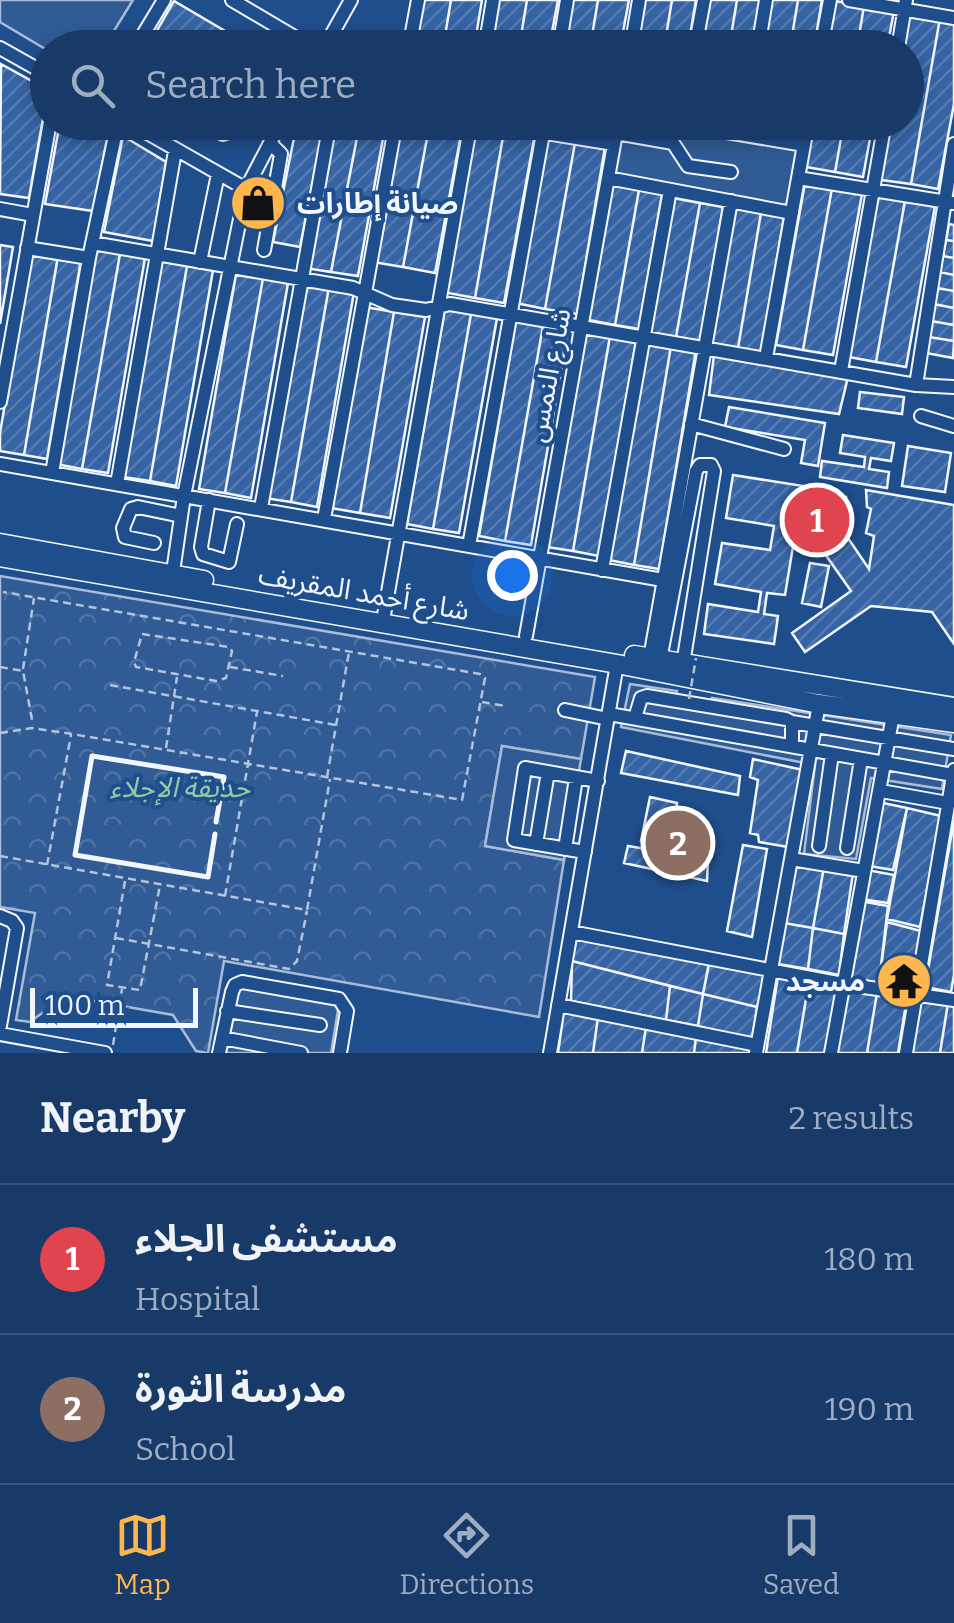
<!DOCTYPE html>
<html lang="en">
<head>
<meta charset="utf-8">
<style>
  body { margin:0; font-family:Bitter,"Noto Sans Arabic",serif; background:#20416f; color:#f1f3f6 }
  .scale { position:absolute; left:30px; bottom:25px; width:168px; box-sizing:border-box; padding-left:10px; border:5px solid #f2f6ff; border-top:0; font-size:28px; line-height:35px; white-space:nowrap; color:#f2f6ff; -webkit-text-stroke:8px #1f4e8c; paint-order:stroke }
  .you { position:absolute; left:512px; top:575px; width:35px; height:35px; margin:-25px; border:8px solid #fff; border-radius:50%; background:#1a73e8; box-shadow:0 0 0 15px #1a73e833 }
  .badge { display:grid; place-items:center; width:65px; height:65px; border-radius:50%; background:#ffb74d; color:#fff; font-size:32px; font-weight:700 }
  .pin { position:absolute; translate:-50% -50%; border:5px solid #fff; box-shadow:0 2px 10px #0006 }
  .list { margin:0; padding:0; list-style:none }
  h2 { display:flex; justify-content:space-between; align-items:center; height:130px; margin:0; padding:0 40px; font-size:42px }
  h2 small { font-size:32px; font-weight:400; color:#9eadc0 }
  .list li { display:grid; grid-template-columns:65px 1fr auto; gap:30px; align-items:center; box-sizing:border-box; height:150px; padding:0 40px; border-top:2px solid #36547d }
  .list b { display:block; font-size:38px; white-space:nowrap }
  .list p { margin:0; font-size:32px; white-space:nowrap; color:#9eadc0 }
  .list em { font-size:32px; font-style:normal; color:#9eadc0 }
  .icon { flex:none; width:55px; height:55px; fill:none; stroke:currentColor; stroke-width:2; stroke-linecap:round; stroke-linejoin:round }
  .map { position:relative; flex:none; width:954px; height:1053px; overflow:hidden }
  .search { position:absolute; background:#173a69; box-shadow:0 5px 15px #0003; left:30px; right:30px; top:30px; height:110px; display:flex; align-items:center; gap:25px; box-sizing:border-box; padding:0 35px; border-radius:55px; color:#9eadc0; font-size:38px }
  .sheet { height:430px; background:#173a69 }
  nav { display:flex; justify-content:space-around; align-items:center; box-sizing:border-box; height:140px; border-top:2px solid #36547d; background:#173a69; font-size:28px; color:#9eadc0 }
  nav a { display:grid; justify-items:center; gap:5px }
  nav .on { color:#ffb74d }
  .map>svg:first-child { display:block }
</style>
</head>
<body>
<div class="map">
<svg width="954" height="1053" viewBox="0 0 954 1053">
  <defs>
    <pattern id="park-crowns" width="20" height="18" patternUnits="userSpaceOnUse" patternTransform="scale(2.5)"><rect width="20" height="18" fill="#305b95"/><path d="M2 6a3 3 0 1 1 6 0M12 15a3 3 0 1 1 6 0" fill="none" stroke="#4e73a5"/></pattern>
    <pattern id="building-hatch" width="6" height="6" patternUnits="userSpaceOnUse" patternTransform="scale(2.5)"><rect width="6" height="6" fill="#3563a3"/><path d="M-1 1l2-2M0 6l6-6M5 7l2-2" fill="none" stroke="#537ab1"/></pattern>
  </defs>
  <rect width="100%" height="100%" fill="#1f4e8c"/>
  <path fill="url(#park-crowns)" stroke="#a8bbd7" stroke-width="2.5" d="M0,576L595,677L581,759L502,746L485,846L564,860L539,1017L224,961L208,1053L196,1051L173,1015L65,996L30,1022L16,1020L35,913L0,907Z"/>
  <path fill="#305b95" stroke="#a8bbd7" stroke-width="2.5" d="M0,0H133L104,47L47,50L0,22Z
    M618,123H666L804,145L792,213L608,178Z
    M630,684L677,691L676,698L710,704L712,698L951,735L942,789L871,778L856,859L804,854L815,765L621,727Z
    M502,746L581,759L564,860L485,846Z
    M240,986L339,1004L331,1053H226Z"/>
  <path fill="url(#building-hatch)" stroke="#f2f6ff" stroke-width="2.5" d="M423,0H451L443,48H414Z
    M451,0H482L474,48H443Z
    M499,0H527L519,48H490Z
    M527,0H558L549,48H519Z
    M570,0H598L590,48H561Z
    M598,0H629L620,48H590Z
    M645,0H672L664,48H637Z
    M672,0H696L688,48H664Z
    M710,0H737L729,48H702Z
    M737,0H761L753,48H729Z
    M771,0H798L790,48H762Z
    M798,0H822L814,48H790Z
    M174,1L254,48H147Z
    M835,1L864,6L857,48H826Z
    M864,6L894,11L887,48H857Z
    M910,13L940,18L911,184L881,180L891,122H906L904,48Z
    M940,18L954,20V104L938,189L911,184Z
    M1,64L48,90L29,198L0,194Z
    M60,122L110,124L93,211L45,204Z
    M332,122H360L331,272L305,268Z
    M360,122H386L358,276L331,272Z
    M399,122H430L403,267L373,262Z
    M430,122L463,124L435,273L403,267Z
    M576,122H607L606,129Z
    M749,122H776L775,130L749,126Z
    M776,122H801L798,134L775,130Z
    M813,122H844L835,172L806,167Z
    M844,122H873L863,177L835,172Z
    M473,126L504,131L475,298L443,292Z
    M504,131L535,134L504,303L475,298Z
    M295,133L322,135L300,247L273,242Z
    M123,136L166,162L153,241L104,232Z
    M545,137L575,143L545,309L516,303Z
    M575,143L605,147L577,314L545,309Z
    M805,183L832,188L803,350L776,345Z
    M613,185L639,190L615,325L589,320Z
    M832,188L862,194L833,355L803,350Z
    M639,190L662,194L639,329L615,325Z
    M878,196L905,201L876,362L849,357Z
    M673,198L700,203L676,337L650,333Z
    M905,201L935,206L906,367L876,362Z
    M700,203L723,207L700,341L676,337Z
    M735,208L761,213L738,348L711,343Z
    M761,213L784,217L761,352L738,348Z
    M949,224L954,225V241L946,240Z
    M946,240L954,241V258L943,256Z
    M0,245L13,247L0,324Z
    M93,249L120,254L82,469L56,464Z
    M31,251L58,256L24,455L0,451V433Z
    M120,254L145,258L108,473L82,469Z
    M58,256L81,260L47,459L24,455Z
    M943,256L954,258V275L940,272Z
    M161,261L187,266L150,481L123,477Z
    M187,266L213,270L176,486L150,481Z
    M940,272L954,275V291L937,288Z
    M236,274L263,278L225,493L199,489Z
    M263,278L288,283L251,498L225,493Z
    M302,283L329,287L291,502L265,498Z
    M329,287L354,292L317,507L291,502Z
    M937,288L954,291V308L934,304Z
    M934,304L954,308V325L931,321Z
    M365,307L394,312L360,513L331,508Z
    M445,309L471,314L433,529L407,524Z
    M394,312L425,317L390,518L360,513Z
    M471,314L497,318L459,533L433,529Z
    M516,321L543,326L505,541L479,536Z
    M931,321L954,325V341L929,337Z
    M543,326L568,330L531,545L505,541Z
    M584,332L610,336L573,551L547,547Z
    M610,336L636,341L599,556L573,551Z
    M929,337L954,341L953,358L926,353Z
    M645,342L671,346L634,565L609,560Z
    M671,346L696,350L659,569L634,565Z
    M714,355L848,377L839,414L709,395Z
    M860,392L904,397L902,414L858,408Z
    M729,407L825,423L818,466L801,463L805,440L725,427Z
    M843,435L894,443L891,461L871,458L869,469L889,472L887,488L820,477L822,461L864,467L865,457L840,453Z
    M908,446L951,453L945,492L902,486Z
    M733,475L803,486L785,595L767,593L764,614L778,616L774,644L704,634L708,604L758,612L761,592L715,584L722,543L770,550L774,526L726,518Z
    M866,490L954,505V644L932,612L871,606L805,652L792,633L851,591L811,534L835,519L869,569L874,536L866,533L871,509L867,507Z
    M826,497H846L842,518L826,512Z
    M810,563L829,566L821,607L802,603Z
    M626,751L740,776L738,795L621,773Z
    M753,759L803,770L788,847L759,842L758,835L750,833L758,780L750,777Z
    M650,797L677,803L670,847L641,841Z
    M883,803L907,808L893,870L869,866Z
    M907,808L941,816L920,927L887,919Z
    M954,820V975L951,992L925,987Z
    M743,845L767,849L752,937L727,931Z
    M628,846L708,859L707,881L624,863Z
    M796,863L824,867L813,928L784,923Z
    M824,867L853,873L844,934L813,928Z
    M867,870L894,875L888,903L861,899Z
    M860,901L888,906L879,983L846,977Z
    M887,922L921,931L915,989L879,983Z
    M784,923L813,928L808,969L778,964Z
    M813,928L844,934L839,975L808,969Z
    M574,936L709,963L703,994L572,961Z
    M710,959L767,970L757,1007L703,994Z
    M572,961L670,986L666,1020L571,1001Z
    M778,976L809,981L797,1053H766Z
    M809,981L839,986L827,1053H797Z
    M670,986L703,994L698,1026L666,1020Z
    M847,988L877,993L867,1053H836Z
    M877,993L907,998L898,1053H867Z
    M703,994L757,1007L752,1040L698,1026Z
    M920,999L948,1003L940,1053H911Z
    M948,1003L954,1004V1053H940Z
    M564,1010L598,1017L593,1053H558Z
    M598,1017L646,1027L642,1053H593Z
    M646,1027L696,1037L694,1053H642Z
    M696,1037L752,1047L751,1053H694Z"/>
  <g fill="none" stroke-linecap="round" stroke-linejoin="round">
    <g stroke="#f2f6ff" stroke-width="16">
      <path id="minor" d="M232,0L313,48
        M849,0L954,18
        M0,48L48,75
        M135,48L164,0
        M324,48L351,0
        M409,48L418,0
        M485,48L493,0
        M559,48L567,0
        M631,48L639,0
        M695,48L704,0
        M758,48L766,0
        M821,48L830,0
        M898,48L906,0
        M128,122L246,189
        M202,122L223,134L235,130L242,122
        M478,122L614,144
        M667,122L804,145
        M616,133L673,143L688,166L731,172
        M608,178L792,213
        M798,178L954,203
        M0,209L33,215
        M92,243L353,288L392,305L426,310L450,304L916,385L954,387
        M27,248L89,258
        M264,250L281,154L270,143
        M200,262L218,174
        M766,358L808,122
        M841,371L885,122
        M916,385L954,144
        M0,402L50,122
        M921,416L954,426
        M691,424L784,449
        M0,464L663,580
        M52,473L89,258L118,122
        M117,484L175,151
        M209,500L201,547L203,554L229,562L237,524
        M261,508L330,122
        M324,519L396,122
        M154,543L125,537L123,528L131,509L138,507L181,516
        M469,546L545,122
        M602,570L670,190
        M172,579L184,496L246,189L281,122
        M384,615L471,122
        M526,636L618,122
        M650,658L731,201
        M660,660L696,471L700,465H711L714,471L683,664
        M565,710L608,719
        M609,714L953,775
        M635,718L641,698L647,696L786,719L792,722V746
        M792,722L954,749
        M881,791L948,803
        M536,844L548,772
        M819,846L832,754
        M847,848L861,759
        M565,849L576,778
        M585,852L514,840L525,768L598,781
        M791,859L864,871
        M0,916L12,921L17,928L0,1026
        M571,932L843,984L954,1000
        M558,1005L757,1045
        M227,1011L320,1025
        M0,1034L105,1053
        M222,1038L301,1053
        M219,1053L232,992L235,985L242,982L339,999L347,1011L340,1053
        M550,1053L617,664
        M756,1053L819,704
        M831,1053L893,715
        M906,1053L954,770"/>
    </g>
    <g stroke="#f2f6ff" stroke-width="21">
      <path id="highway" d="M0,543L204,580
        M0,557L617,664L819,704L954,723
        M634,655L954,707"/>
    </g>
    <path stroke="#b3c4dc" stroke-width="2.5" stroke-dasharray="8 5" stroke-linecap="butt" d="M142,634L229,647L232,651L226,678L216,681L136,667L134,662Z
      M0,667L23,671L33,725
      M230,667L283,676
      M23,669L34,598
      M110,685L336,725
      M482,702L505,706
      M0,733L32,728L72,734L462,800L485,678L480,674L3,592
      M166,748L177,677
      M327,777L349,652
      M0,856L307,910L330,779
      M47,865L71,735
      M125,881L107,985L140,990L160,885
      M225,896L257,712
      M116,938L289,969L297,961L307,911
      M113,1045L122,989"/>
    <use href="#minor" stroke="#1f4e8c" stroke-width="12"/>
    <use href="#highway" stroke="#1f4e8c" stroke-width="18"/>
    <path stroke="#b3c4dc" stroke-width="2.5" stroke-dasharray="8 5" stroke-linecap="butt" d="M689,699L696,658"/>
    <path stroke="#f2f6ff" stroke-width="5" d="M215,834L208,877L75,855L92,756L224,777L216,822"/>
  </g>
  <defs>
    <g id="shop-disc" transform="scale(2.875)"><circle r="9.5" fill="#ffb74d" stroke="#1f4e8c"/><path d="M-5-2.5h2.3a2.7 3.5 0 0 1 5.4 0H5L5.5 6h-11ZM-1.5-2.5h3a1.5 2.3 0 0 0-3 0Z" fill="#111"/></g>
    <g id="temple-disc" transform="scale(2.875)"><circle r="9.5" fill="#ffb74d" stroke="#1f4e8c"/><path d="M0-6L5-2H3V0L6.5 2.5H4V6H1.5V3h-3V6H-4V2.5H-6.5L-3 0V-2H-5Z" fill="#111"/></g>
  </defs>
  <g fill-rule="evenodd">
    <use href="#shop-disc" x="258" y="203"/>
    <use href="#temple-disc" x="904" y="981"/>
  </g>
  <g text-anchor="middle" stroke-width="8" stroke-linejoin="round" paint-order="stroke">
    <g font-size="28" font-weight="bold" fill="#f2f6ff" stroke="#1f4e8c" text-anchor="start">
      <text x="297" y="213">صيانة إطارات</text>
      <text x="865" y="991" text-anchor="end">مسجد</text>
    </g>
    <g font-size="28" fill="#f2f6ff" stroke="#1f4e8c">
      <text transform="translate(548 375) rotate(-79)" y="10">شارع النمس</text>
      <text transform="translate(364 592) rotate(10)" y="10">شارع أحمد المقريف</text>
    </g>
    <g font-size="28" font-style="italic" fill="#97c8a6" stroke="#1f4e8c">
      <text x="180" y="797">حديقة الإجلاء</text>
    </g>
  </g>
</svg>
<div class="scale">100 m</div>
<div class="you"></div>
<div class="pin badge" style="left:817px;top:520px;background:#e0444e">1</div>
<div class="pin badge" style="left:678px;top:843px;background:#8d6e63">2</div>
<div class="search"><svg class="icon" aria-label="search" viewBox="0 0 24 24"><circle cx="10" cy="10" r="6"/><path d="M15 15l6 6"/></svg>Search here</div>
</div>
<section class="sheet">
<h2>Nearby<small>2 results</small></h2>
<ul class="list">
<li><span class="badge" style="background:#e0444e">1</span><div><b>مستشفى الجلاء</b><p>Hospital</p></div><em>180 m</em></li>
<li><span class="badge" style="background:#8d6e63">2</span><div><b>مدرسة الثورة</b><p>School</p></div><em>190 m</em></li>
</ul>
</section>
<nav>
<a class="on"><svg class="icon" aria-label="map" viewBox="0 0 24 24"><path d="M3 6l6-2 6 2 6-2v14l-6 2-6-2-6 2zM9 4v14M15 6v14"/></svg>Map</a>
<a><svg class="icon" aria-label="directions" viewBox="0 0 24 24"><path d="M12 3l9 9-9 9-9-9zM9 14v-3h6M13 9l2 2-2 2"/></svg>Directions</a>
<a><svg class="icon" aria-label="saved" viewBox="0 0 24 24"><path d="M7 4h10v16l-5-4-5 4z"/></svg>Saved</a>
</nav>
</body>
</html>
